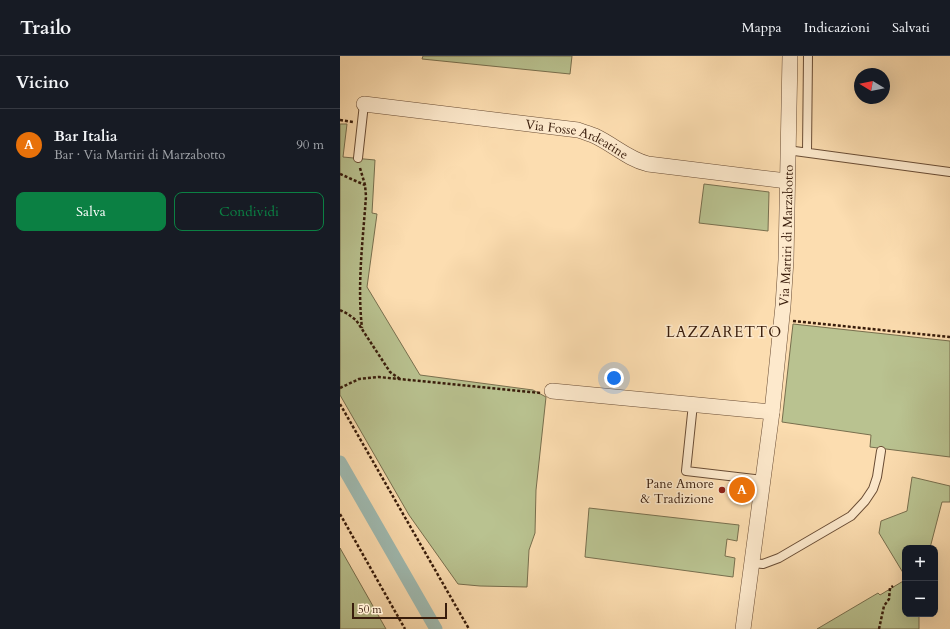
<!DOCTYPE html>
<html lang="it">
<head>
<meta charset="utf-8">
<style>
  body { margin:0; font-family:Cardo,serif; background:#20242c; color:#f1f3f6 }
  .controls { position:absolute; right:12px; bottom:12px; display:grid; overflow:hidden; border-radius:8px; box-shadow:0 4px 16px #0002 }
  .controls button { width:36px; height:36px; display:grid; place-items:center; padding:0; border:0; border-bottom:1px solid #363941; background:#171b24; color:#f1f3f6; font:20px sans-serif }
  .compass { position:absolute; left:514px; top:12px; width:36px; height:36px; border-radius:50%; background:#171b24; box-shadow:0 4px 16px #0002; rotate:280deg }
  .scale { position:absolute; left:12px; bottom:10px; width:95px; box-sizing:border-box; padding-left:4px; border:2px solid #381c0b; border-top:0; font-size:11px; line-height:14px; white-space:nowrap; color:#381c0b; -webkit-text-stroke:3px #fde9cc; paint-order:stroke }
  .you { position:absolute; left:274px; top:322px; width:14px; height:14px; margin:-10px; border:3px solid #fff; border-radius:50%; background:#1a73e8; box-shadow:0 0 0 6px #1a73e833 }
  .badge { display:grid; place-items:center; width:26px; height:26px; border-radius:50%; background:#0b8043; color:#fff; font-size:13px; font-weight:700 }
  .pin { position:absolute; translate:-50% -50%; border:2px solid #fff; box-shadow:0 1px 4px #0006 }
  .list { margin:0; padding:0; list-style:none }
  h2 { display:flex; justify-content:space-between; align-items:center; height:52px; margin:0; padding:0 16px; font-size:17px }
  h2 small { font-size:13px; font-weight:400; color:#9ea1a6 }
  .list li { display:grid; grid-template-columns:26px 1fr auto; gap:12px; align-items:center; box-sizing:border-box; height:72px; padding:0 16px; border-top:1px solid #363941 }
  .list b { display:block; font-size:15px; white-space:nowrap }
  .list p { margin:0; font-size:13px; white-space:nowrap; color:#9ea1a6 }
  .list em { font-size:13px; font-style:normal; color:#9ea1a6 }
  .actions { display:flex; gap:8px; padding:12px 16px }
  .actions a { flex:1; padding:9px 0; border:1px solid #0b8043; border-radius:8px; text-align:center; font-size:14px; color:#0b8043 }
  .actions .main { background:#0b8043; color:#fff }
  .map { position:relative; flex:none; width:610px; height:573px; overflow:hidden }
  header { display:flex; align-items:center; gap:24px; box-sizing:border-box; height:56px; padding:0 20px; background:#171b24; border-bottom:1px solid #363941 }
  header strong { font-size:19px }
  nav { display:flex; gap:22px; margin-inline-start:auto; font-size:14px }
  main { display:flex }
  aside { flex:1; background:#171b24 }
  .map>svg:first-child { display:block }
</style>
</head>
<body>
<header>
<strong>Trailo</strong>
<nav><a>Mappa</a><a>Indicazioni</a><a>Salvati</a></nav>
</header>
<main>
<aside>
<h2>Vicino<small></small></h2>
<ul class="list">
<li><span class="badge" style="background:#e8710a">A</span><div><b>Bar Italia</b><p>Bar · Via Martiri di Marzabotto</p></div><em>90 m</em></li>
</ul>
<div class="actions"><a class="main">Salva</a><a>Condividi</a></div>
</aside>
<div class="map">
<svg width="610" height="573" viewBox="0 0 610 573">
  <rect width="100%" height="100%" fill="#fcddb0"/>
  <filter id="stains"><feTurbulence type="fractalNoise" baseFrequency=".005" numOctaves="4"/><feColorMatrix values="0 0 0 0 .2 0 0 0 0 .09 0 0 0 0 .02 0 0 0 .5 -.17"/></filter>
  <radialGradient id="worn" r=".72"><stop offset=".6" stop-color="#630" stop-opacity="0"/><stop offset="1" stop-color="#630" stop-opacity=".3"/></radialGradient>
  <path fill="#b9c290" stroke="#786f4e" d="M83,0H232L230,18L82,3Z
    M0,68H7L3,101L35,104L32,157L37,158L27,231L80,319L193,334L206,341L196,434L195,477L189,494L187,531L140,530L118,528L69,459L0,339Z
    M364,128L429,136L428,175L359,167Z
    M453,268L610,285V401L530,391L531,379L442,366Z
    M572,421L610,430V446H602L590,492H565V520L539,477L541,465L567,455Z
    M249,452L399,469L397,485L387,483L385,500L395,502L393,521L245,501Z
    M0,492L46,573H0Z
    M565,524V558H579V573H477L538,537L540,539Z"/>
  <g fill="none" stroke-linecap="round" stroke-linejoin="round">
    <path stroke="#a0bbb2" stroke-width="13" d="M0,406L96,573"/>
    <g stroke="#694c34" stroke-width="10">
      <path id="service" d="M447,94L610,116
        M467,96L468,0
        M18,102L24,48
        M353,348L346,415L423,424
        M412,507L423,508L439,502L511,460L525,445L533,433L537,421L541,395"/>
    </g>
    <g stroke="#694c34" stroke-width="16">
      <g id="minor">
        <path id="s1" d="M24,48L238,74C244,76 250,78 255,80C274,89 288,103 308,108L447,125"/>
        <path d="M212,335L432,356"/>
        <path id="s2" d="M403,573L432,356L443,250L446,204L450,0"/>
      </g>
    </g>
    <path stroke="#381c0b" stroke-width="2.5" stroke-dasharray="3 2" stroke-linecap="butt" d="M0,64L13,66
      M20,112L25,129L26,140C23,184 17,228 22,272
      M0,118L25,129
      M0,254L8,258L16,264L50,316L60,323
      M453,265L610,281
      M0,332L19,323L39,321L201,337
      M0,348L129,573
      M0,458L65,573
      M539,573L544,550L549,543L550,532L553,530"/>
    <use href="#service" stroke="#fde9cc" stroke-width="8"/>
    <use href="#minor" stroke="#fde9cc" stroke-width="15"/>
  </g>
  <circle fill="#8f2418" stroke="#fde9cc" stroke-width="1.5" cx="382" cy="434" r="4"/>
  <g text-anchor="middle" stroke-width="3" stroke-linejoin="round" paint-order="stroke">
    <g font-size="13" fill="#381c0b" stroke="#fde9cc">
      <text dy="5" stroke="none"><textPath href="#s1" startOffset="217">Via Fosse Ardeatine</textPath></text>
      <text dy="5" stroke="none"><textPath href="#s2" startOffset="396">Via Martiri di Marzabotto</textPath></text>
    </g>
    <g font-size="13" fill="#381c0b" stroke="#fde9cc" text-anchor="end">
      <text x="374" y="432">Pane Amore<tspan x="374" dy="15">&amp; Tradizione</tspan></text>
    </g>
    <g font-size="15" letter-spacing="1" fill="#381c0b" stroke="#fde9cc">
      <text x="384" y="281">LAZZARETTO</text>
    </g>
  </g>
  <rect width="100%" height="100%" filter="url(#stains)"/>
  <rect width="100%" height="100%" fill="url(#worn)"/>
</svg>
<div class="controls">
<button>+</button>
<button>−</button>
</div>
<svg class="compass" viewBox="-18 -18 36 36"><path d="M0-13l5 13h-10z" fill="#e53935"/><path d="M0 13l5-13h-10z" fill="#9ea1a6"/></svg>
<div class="scale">50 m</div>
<div class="you"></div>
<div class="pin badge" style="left:402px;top:434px;background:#e8710a">A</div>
</div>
</main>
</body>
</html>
